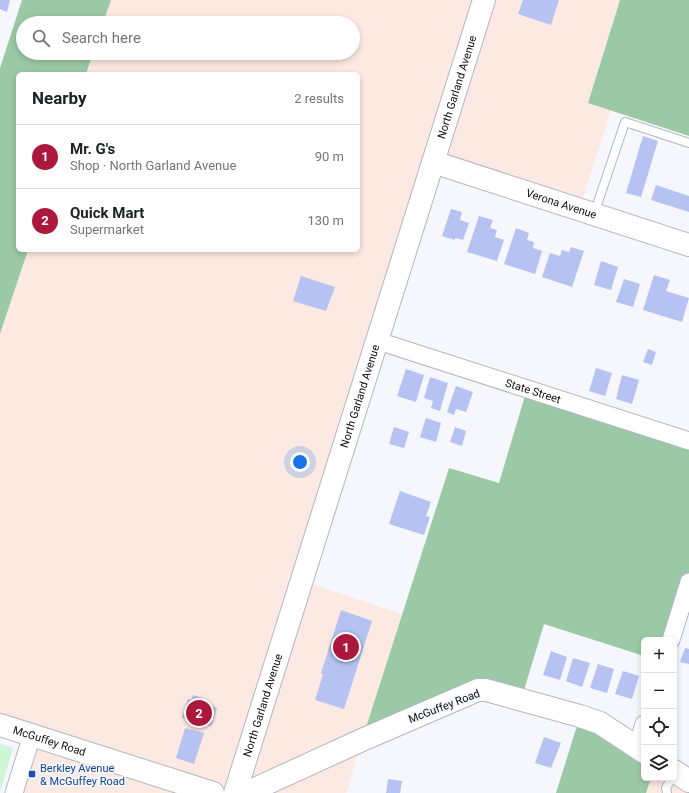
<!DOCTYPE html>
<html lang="en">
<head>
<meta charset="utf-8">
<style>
  body { margin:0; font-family:Roboto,sans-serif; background:#f2f2f2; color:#202124 }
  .controls { position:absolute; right:12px; bottom:12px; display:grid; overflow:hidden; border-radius:6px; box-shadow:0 2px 6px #0003 }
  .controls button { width:36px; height:36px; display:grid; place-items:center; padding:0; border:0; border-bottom:1px solid #e0e0e0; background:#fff; color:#202124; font:20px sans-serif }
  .you { position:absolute; left:300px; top:462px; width:14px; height:14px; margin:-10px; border:3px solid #fff; border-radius:50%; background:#1a73e8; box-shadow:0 0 0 6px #1a73e833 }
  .badge { display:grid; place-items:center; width:26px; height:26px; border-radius:50%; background:#ac173c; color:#fff; font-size:13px; font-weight:700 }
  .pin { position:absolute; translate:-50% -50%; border:2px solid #fff; box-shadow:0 1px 4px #0006 }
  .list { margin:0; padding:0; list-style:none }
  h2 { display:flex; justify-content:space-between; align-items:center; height:52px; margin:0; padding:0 16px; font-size:17px }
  h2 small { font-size:13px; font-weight:400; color:#757577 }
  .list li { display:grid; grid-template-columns:26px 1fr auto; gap:12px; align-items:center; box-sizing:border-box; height:64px; padding:0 16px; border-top:1px solid #e0e0e0 }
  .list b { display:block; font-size:15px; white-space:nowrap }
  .list p { margin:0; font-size:13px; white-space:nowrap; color:#757577 }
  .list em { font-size:13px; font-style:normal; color:#757577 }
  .icon { flex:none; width:22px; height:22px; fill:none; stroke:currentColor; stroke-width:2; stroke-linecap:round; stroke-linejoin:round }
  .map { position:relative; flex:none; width:689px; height:793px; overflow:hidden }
  .search { position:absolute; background:#fff; box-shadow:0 2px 6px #0003; left:16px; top:16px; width:344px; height:44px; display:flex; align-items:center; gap:10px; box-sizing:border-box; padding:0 14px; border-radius:22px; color:#757577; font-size:15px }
  .panel { position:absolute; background:#fff; box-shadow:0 2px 6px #0003; left:16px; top:72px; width:344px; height:180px; border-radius:6px }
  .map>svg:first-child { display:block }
</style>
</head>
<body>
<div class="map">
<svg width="689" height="793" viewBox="0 0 689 793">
  <rect width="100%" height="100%" fill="#f5f7fd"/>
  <path fill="#fce9e1" d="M111,0H620L588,102L611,110L579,210L434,162L302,581L402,614L346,793H14L32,735L0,725V334L28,250H358V74H86L93,53H353V23H103Z
    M651,778H674L689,781V793H646Z"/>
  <path fill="#cef5d5" d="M0,744L13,748L0,792Z"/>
  <path fill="#9cc9a5" d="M22,0H111L103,23H23V53H93L86,74H18V250H28L0,334V68Z
    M620,0H689V136L588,103Z
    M527,389L689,441V582L671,640H644V656L544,624L521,700L486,690L362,740L449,468L499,483Z
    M580,716L644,752V778H651L646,793H556Z"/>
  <path fill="#b5c2f2" d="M0,0H10L7,12L0,9Z
    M523,0H559L551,25L518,14Z
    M643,136L658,141L641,197L626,193Z
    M656,185L689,196V212L651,200Z
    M451,209L462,212L460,220L469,223L463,240L455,238V240L442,236Z
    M479,216L493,220L490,228L497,230L495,237L504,240L497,261L467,252Z
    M516,228L529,233L527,240L534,242L533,248L542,251L535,274L504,264Z
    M571,247L584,251L572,287L542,277L550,253L560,256L562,250L569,252Z
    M601,261L618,267L611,290L594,285Z
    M654,275L670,280L666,291L689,298L682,322L643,310Z
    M301,276L335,287L326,311L293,301Z
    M624,279L640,284L633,307L616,302Z
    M648,349L656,352L652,365L643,362Z
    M596,368L612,373L605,396L589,391Z
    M406,369L424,375L416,402L397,396Z
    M622,375L639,380L632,404L616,399Z
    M430,377L448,383L440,411L431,408L433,401L424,398Z
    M456,386L473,392L466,412L456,409L454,415L447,412Z
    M426,418L441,423L436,442L420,437Z
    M394,427L409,432L404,448L389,444Z
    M455,427L466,431L462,446L450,442Z
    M400,491L431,502L426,516L430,517L424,535L389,524Z
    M341,610L372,621L344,709L315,700L323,674L321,673Z
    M685,648L689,649V664L680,662Z
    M551,651L567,657L560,680L543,675Z
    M573,658L590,663L582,687L566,681Z
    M598,664L614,669L607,693L590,688Z
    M623,671L639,676L632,699L615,694Z
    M193,695L202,698L201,702L217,708L211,726L205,725L204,727L190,722V720L182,718L188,699L191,700Z
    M185,728L204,733L194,764L176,758Z
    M544,737L561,743L551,768L535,763Z
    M388,779L402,781L400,793H386Z"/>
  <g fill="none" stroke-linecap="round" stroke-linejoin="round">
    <g stroke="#b3b6c0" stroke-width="10">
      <path id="lane" d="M594,214L625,122L689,143
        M667,793L666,788L672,778"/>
    </g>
    <g stroke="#b3b6c0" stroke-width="19">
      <g id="street">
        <path id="s1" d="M378,341L689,441"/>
        <path d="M671,640L689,582"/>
        <path d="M637,747L644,724"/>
        <path d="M14,793L32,735"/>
      </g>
    </g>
    <g stroke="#b3b6c0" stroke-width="24">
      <g id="secondary">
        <path id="s2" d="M433,162L689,245"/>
        <path id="s3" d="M0,725L213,793"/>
        <path d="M674,771L689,781"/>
        <path id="s4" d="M235,793L484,0"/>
        <path d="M246,793L362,740L478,690H486L580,716L600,723L644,752"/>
      </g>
    </g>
    <use href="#lane" stroke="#fff" stroke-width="8"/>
    <use href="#street" stroke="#fff" stroke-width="17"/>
    <use href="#secondary" stroke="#fff" stroke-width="22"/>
  </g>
  <rect fill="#1a4fb4" stroke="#f5f7fd" stroke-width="1.5" x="28" y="770" width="8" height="8" rx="2"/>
  <g text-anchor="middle" stroke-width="3.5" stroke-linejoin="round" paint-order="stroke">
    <g font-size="11" fill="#0d0e11" stroke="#f5f7fd">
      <text dy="4" stroke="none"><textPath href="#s4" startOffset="740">North Garland Avenue</textPath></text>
      <text dy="4" stroke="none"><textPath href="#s2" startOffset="135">Verona Avenue</textPath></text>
      <text dy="4" stroke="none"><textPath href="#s1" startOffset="163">State Street</textPath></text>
      <text dy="4" stroke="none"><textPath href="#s4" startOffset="416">North Garland Avenue</textPath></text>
      <text dy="4" stroke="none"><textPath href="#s4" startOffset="92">North Garland Avenue</textPath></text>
      <text transform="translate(444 706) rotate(-21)" y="4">McGuffey Road</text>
      <text dy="4" stroke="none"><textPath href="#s3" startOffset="52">McGuffey Road</textPath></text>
    </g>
    <g font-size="11" fill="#164399" stroke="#f5f7fd" text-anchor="start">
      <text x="40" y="772">Berkley Avenue<tspan x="40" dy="13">&amp; McGuffey Road</tspan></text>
    </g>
  </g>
</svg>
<div class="controls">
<button>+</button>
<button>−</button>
<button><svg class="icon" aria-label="locate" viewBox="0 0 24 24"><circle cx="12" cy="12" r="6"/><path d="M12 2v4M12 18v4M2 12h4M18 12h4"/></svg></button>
<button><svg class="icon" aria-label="layers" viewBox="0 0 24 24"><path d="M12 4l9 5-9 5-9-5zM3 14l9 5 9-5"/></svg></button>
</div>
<div class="you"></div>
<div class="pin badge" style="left:346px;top:647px">1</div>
<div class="pin badge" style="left:199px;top:713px">2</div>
<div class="search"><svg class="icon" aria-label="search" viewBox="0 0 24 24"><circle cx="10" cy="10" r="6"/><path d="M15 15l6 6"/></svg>Search here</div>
<section class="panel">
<h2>Nearby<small>2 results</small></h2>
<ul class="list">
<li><span class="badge">1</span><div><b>Mr. G's</b><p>Shop · North Garland Avenue</p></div><em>90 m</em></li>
<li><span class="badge">2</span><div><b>Quick Mart</b><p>Supermarket</p></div><em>130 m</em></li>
</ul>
</section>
</div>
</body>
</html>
